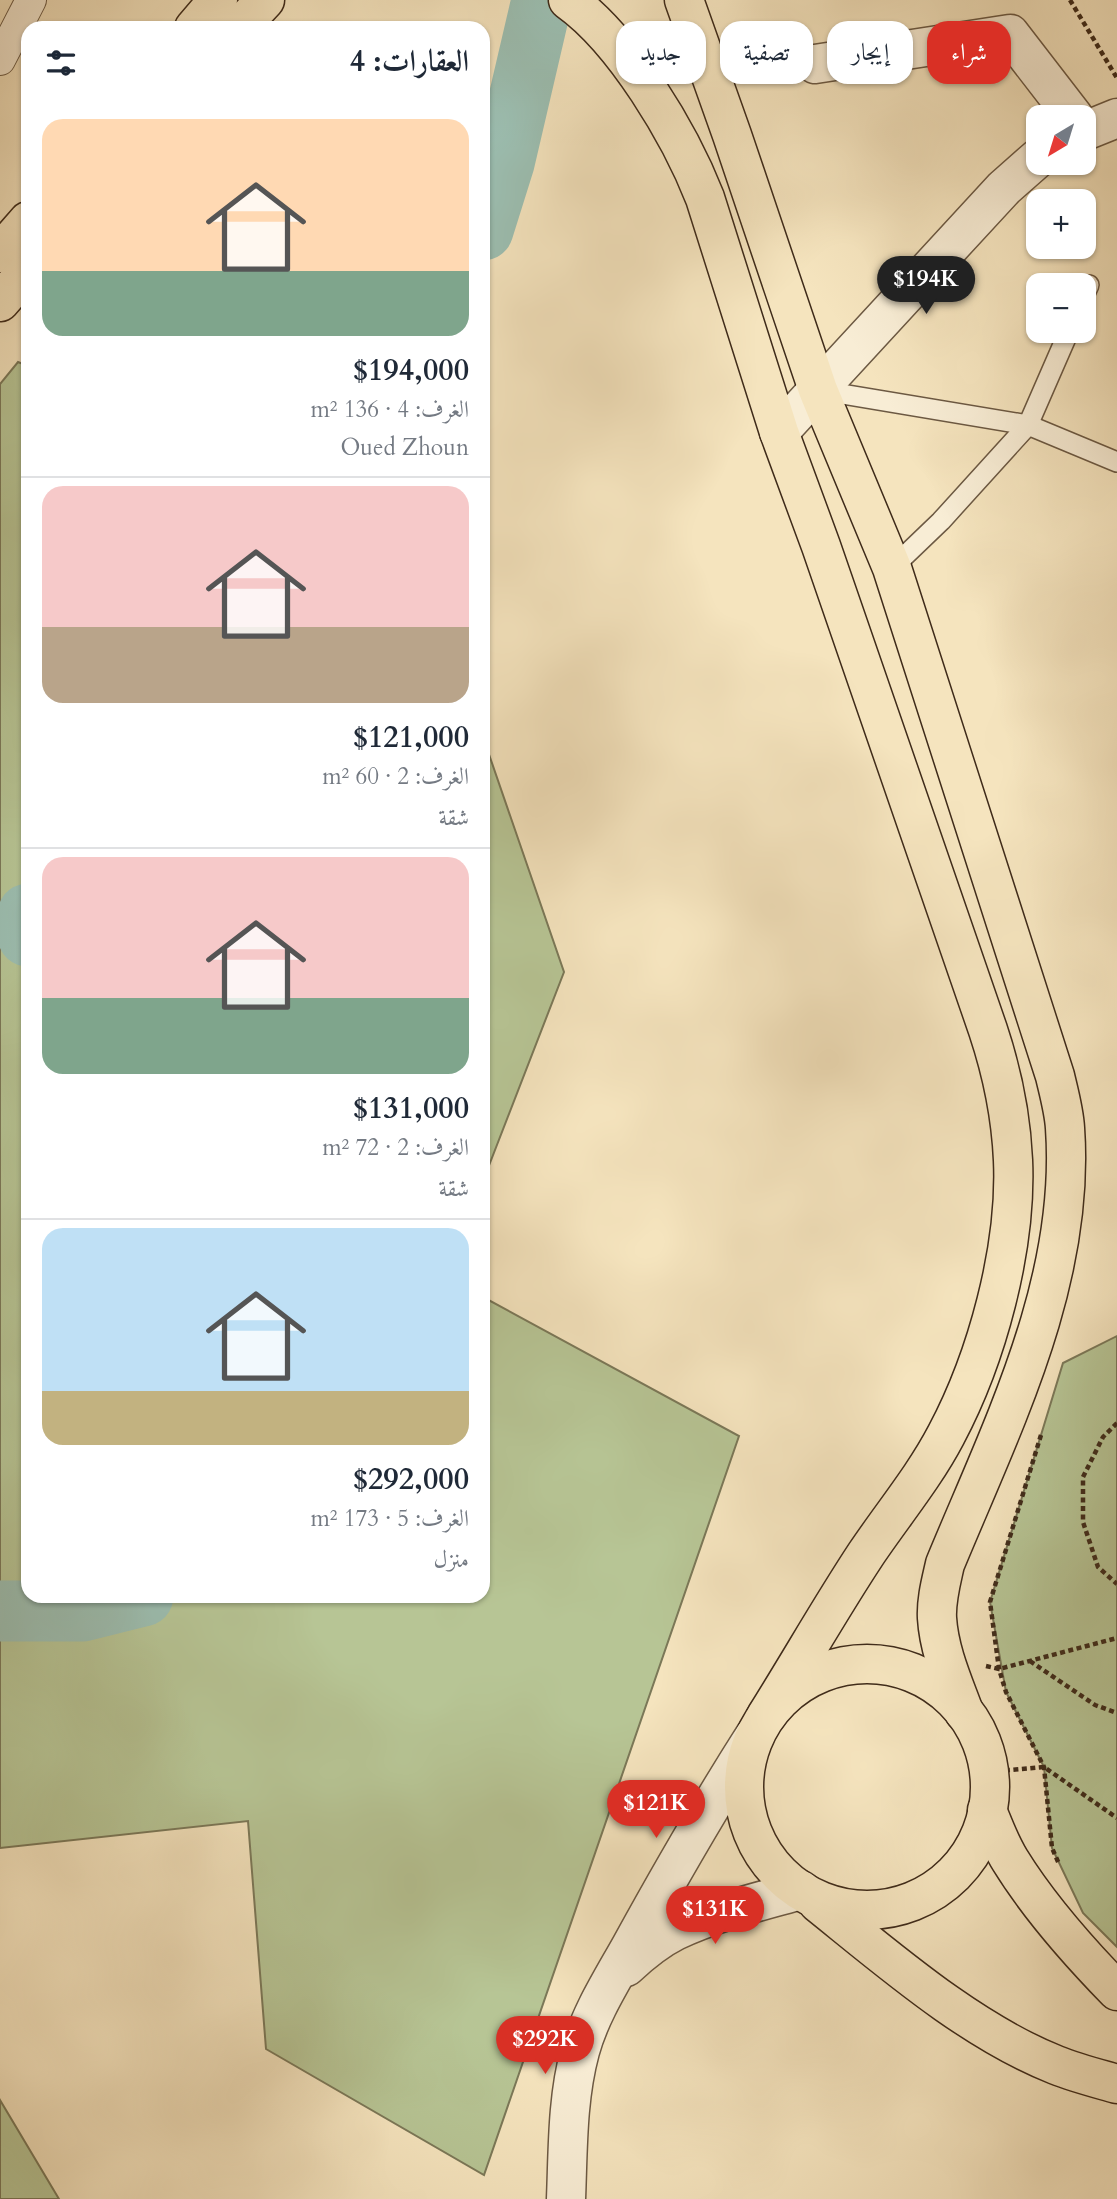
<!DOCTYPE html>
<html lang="ar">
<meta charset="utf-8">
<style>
:root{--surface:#fff;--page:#f2f2f3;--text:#1f2937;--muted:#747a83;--line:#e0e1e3;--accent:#d93025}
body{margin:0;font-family:Cardo,Amiri,serif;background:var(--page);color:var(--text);direction:rtl;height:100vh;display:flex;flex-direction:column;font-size:26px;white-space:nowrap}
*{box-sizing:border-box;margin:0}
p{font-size:23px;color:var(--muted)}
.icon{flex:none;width:38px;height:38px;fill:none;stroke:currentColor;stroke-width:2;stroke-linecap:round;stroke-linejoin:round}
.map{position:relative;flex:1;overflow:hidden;direction:ltr}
.side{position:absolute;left:21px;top:21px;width:469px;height:1582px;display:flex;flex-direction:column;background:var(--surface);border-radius:21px;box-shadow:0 2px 5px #0004;direction:rtl}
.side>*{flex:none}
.guide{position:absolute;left:511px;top:21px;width:500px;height:63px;direction:rtl;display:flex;gap:14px}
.needle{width:46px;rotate:218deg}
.tools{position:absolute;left:1026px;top:105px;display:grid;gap:14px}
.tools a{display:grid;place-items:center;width:70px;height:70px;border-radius:14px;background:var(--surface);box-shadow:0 2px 5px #0004;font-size:35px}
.price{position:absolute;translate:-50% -60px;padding:0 16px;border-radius:24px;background:var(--accent);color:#fff;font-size:23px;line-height:46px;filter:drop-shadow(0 2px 4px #0008)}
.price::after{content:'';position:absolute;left:50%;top:42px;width:21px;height:16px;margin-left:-10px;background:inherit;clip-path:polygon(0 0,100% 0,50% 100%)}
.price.current{background:#222;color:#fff}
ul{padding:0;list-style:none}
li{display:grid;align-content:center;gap:14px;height:371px;padding:0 21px}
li+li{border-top:2px solid var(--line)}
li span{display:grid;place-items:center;height:217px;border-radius:21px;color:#555}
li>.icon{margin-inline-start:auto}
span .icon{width:126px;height:126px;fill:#fffc;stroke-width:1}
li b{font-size:30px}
h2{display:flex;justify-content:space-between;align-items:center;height:84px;padding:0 21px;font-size:30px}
.chip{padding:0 24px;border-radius:21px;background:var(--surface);box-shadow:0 2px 5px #0004;font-size:24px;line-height:63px}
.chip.current{background:var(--accent);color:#fff}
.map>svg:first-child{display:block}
</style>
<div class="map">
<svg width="1117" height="2199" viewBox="0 0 1117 2199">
<rect width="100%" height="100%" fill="#f5e4be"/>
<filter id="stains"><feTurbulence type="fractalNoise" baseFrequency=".00286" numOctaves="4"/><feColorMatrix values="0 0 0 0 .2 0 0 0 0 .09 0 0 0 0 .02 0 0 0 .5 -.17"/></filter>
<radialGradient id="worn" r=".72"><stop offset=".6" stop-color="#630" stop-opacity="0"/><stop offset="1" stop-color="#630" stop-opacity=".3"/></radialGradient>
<g fill="#b7c595" stroke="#7b7858" stroke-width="2">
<polygon points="18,362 28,366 28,1596 483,1596 483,1297 739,1436 484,2175 266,2049 248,1821 0,1848 0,384"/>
<polygon points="483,737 564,972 483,1181"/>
<polygon points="1117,1336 1117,1947 1083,1913 1052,1848 1044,1767 1006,1692 990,1602 1063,1363"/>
<polygon points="0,2100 59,2199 0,2199"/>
</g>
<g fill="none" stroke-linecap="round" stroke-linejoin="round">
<g stroke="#9cbfb2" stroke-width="61">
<polyline points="483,230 504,163 542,0"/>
<polyline points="28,914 26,928 28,936"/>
<polyline points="0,1611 83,1611 143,1596"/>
</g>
<g stroke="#6c5943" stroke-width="22">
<g id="service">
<polyline points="1083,298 1089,285"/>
<polyline points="818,390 1028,425 1117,462"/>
<polyline points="892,568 941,521 1028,425 1069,331"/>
</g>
</g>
<g stroke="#6c5943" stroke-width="32">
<polyline id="pedestrian" points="0,60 31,0"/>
</g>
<g stroke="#6c5943" stroke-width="41">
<g id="minor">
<polyline points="815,64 1010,34 1074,117"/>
<polyline points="1083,129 1085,131 1117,118"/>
<polyline points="779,432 1004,188 1038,158"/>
</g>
</g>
<g stroke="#6c5943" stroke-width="41">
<g id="tertiary">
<path d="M626 1967C641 1953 657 1940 675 1931 715 1912 758 1902 801 1890"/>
<path d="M566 2199C568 2149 567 2099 580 2051 590 2014 612 1980 631 1946 670 1875 711 1804 755 1735"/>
</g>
</g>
<g stroke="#3f2b1a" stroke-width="41">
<g id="primary">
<path d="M568 0C624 40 680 134 705 198L779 432 821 546 988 1030C1002 1072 1011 1116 1013 1160 1017 1248 987 1358 946 1435 924 1477 893 1514 866 1554 831 1607 800 1662 766 1716"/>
<path d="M684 0 732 135 818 390 892 568 1055 1076C1059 1093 1064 1111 1065 1128 1076 1282 1002 1426 945 1564 941 1582 936 1600 937 1618 939 1651 953 1682 964 1712"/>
<polyline points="194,28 218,0"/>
<polyline points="239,28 265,0"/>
<polyline points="0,253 28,221"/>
<polyline points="0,302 28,270"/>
<circle cx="867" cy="1787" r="123"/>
<path d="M987 1810C994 1827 1000 1844 1010 1860 1039 1907 1078 1951 1117 1991"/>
<path d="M818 1903C889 1960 970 2031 1056 2065 1076 2073 1096 2078 1117 2084"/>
</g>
</g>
<g stroke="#3f2b1a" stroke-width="4.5" stroke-dasharray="5 3.5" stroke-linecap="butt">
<polyline points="1070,0 1117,78"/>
<polyline points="749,75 781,70"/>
<polyline points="1117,1423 1103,1437 1083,1477 1083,1522 1098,1567 1117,1584"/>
<polyline points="1041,1435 990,1602 999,1669 1006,1692 1044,1767 1052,1848 1059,1864"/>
<polyline points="1030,1661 1095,1705 1117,1713"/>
<polyline points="986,1666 999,1669 1117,1638"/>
<polyline points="988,1772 1044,1767 1117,1818"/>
</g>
<use href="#service" stroke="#f8edd5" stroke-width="19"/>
<use href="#pedestrian" stroke="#f8edd5" stroke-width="30"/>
<use href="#minor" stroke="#f8edd5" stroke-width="38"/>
<use href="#tertiary" stroke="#f8edd5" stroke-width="38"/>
<use href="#primary" stroke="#f5e4be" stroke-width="38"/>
</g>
<rect width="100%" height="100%" filter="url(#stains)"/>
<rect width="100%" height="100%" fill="url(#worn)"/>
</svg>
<div class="tools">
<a><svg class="needle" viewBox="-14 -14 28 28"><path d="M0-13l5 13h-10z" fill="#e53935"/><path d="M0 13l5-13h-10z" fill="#747a83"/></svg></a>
<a>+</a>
<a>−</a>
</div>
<b class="price current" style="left:926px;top:316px">$194K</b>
<b class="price" style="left:656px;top:1840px">$121K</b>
<b class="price" style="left:715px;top:1946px">$131K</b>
<b class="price" style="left:545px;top:2076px">$292K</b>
<div class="guide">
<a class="chip current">شراء</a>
<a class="chip">إيجار</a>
<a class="chip">تصفية</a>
<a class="chip">جديد</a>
</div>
<section class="side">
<h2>العقارات: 4<svg class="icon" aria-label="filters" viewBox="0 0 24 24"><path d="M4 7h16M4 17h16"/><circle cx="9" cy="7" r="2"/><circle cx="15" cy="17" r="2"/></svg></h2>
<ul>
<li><span style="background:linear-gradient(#ffd9b3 70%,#7fa58c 0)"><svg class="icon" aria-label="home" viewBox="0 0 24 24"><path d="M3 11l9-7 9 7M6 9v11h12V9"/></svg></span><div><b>$194,000</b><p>الغرف: 4 · 136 m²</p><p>Oued Zhoun</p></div></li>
<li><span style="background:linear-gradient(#f6c9c9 65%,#b9a48a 0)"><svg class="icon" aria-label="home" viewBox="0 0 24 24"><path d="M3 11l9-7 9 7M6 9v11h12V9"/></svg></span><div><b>$121,000</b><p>الغرف: 2 · 60 m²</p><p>شقة</p></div></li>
<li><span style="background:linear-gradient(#f6c9c9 65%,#7fa58c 0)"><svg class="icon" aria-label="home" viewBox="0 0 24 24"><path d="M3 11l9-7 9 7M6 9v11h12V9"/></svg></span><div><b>$131,000</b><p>الغرف: 2 · 72 m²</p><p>شقة</p></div></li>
<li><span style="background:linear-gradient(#bfe0f5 75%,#c2b280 0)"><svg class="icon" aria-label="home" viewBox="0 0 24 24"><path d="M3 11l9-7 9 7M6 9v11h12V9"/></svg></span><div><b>$292,000</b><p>الغرف: 5 · 173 m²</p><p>منزل</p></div></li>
</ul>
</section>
</div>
